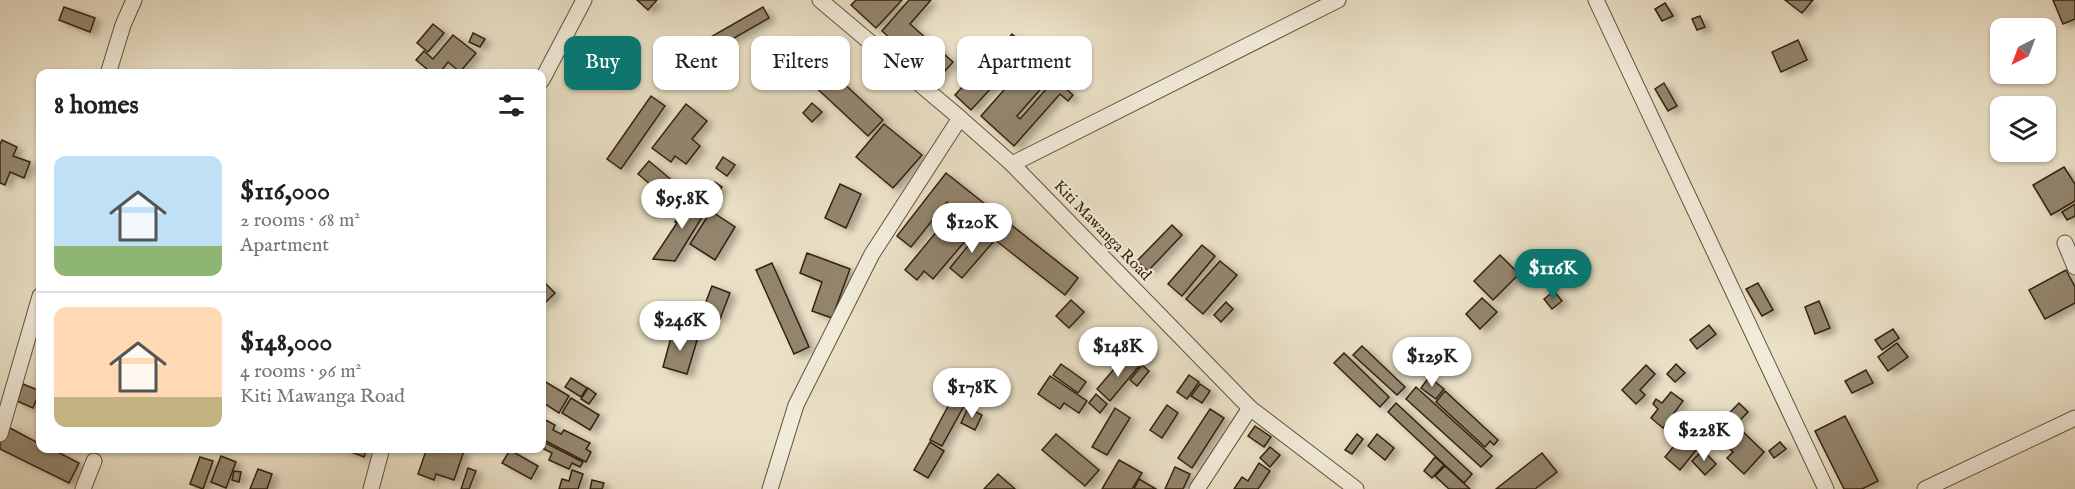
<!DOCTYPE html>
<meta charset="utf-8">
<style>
:root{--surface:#fff;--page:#f2f2f2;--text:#222;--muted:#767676;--line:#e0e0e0;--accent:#0f766e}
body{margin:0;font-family:"IM FELL English",serif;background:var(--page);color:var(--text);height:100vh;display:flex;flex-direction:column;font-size:22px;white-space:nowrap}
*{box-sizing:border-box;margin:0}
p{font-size:20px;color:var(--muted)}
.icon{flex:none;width:33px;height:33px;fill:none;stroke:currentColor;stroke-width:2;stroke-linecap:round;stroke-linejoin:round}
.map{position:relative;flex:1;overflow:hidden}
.drawer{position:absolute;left:36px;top:69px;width:510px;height:384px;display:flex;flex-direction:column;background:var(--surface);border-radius:12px;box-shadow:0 2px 4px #0004}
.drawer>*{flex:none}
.hud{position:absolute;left:564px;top:36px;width:570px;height:54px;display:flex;gap:12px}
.needle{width:39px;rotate:222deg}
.buttons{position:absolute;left:1990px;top:18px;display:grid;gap:12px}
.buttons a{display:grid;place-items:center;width:66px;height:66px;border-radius:12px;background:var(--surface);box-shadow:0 2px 4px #0004;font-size:30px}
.price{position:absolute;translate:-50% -51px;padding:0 14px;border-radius:21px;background:#fff;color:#222;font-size:20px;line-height:39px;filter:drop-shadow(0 2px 3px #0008)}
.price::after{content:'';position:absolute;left:50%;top:36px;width:18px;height:14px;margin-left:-9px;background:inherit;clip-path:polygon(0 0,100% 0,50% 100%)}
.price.selected{background:var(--accent);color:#fff}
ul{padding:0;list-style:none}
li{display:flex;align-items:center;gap:18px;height:150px;padding:0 18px}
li+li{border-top:2px solid var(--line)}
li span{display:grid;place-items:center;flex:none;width:168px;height:120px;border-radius:12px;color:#555}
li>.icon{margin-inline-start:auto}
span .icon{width:72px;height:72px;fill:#fffc;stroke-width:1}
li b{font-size:26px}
h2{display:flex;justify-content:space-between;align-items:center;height:72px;padding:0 18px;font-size:26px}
.tag{padding:0 21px;border-radius:12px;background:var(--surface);box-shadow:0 2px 4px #0004;font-size:21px;line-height:54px}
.tag.selected{background:var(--accent);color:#fff}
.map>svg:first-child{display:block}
</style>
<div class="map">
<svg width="2075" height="489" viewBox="0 0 2075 489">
<defs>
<filter id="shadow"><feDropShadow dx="6" dy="3.5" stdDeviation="3" flood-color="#0004"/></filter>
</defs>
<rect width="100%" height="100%" fill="#eae0c6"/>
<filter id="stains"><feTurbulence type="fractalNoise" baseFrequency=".00333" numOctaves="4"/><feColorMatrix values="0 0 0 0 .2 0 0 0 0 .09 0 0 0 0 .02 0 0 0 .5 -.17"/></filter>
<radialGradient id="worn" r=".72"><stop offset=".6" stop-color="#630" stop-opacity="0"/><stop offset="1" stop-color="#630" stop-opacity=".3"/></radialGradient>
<g fill="#93856d" stroke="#35220d" stroke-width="1.5" filter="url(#shadow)">
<polygon points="637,0 657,0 648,10"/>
<polygon points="856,0 902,0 876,28 851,5"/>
<polygon points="909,0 931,0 910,24 953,62 937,80 882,31"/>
<polygon points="1785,0 1813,0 1802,13"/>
<polygon points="2053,0 2075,0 2075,19 2063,24"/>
<polygon points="1665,3 1673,16 1662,21 1655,9"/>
<polygon points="64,7 95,18 90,32 59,20"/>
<polygon points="763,7 769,18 708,53 702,42"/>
<polygon points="1700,16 1705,27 1697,30 1692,19"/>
<polygon points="433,24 444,33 428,52 417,43"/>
<polygon points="473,33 485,39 480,47 469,42"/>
<polygon points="1012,34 1055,69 1046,79 1004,44"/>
<polygon points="453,35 476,53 460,72 448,62 439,74 433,74 416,60 424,51 433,59"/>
<polygon points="795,38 883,120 868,136 780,54"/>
<polygon points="1798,40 1807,60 1781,72 1772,52"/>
<polygon points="1002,44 1018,59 971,110 955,95"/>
<polygon points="1026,65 1046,83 1017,116 1020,119 1055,79 1073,95 1068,101 1060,94 1014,146 981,116"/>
<polygon points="1664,83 1677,106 1668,111 1655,89"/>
<polygon points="651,96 665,106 621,169 607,159"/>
<polygon points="812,103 822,112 812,122 803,113"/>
<polygon points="686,104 707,121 692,139 700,146 686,164 675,156 671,162 652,148"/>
<polygon points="884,124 922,155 893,188 856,157"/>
<polygon points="2,140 17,147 13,156 30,162 24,178 10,172 5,185 0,183 0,144"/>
<polygon points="723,157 735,165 727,176 716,168"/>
<polygon points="649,161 675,183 664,196 638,174"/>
<polygon points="2064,167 2075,184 2075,201 2051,215 2033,185"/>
<polygon points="946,173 1078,278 1065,295 947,202 911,247 897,236"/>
<polygon points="715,182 722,187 710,205 703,200"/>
<polygon points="840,184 861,194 846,228 825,218"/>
<polygon points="691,195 709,206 675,261 653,259 677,223 675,222"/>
<polygon points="2075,204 2075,216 2067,220 2062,212"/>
<polygon points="955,209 977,227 933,279 924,271 917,280 905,270"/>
<polygon points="711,211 735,227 715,260 690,244"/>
<polygon points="1172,225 1182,235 1148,271 1137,261"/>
<polygon points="981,230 994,241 962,278 950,268"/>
<polygon points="1202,245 1215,256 1182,296 1168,284"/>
<polygon points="807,253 850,269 832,318 812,311 822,282 800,273"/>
<polygon points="1500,255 1519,274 1493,300 1474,281"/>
<polygon points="1220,261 1237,275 1203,314 1186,299"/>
<polygon points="772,263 809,347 794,354 756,270"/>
<polygon points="2066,270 2075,287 2075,303 2045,319 2029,290"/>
<polygon points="1758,283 1773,310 1762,316 1746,289"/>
<polygon points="546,284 555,293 542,306 542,289"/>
<polygon points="712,286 730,293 720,319 702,312"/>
<polygon points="1554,291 1562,301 1552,309 1544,299"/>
<polygon points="1482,298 1497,312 1480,329 1466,314"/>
<polygon points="1071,300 1084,312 1069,328 1056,316"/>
<polygon points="1819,301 1830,328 1815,334 1805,307"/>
<polygon points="1226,302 1233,309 1221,322 1214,315"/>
<polygon points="1709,325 1716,334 1697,349 1690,340"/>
<polygon points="1893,329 1899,338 1882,350 1875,340"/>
<polygon points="673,330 698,337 687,374 663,367"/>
<polygon points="1141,340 1153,350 1143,362 1131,352"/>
<polygon points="1897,343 1908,357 1888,371 1878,357"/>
<polygon points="1362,346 1405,387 1397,395 1353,355"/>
<polygon points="1344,353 1389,397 1380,407 1334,363"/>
<polygon points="1126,355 1139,366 1110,401 1097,389"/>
<polygon points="1061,364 1086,382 1078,393 1053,375"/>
<polygon points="1676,364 1685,373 1675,382 1667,374"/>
<polygon points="1142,365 1149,371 1137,386 1130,380"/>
<polygon points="1646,365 1655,374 1640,390 1645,395 1636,404 1622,390"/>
<polygon points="1866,370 1873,383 1852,393 1845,381"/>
<polygon points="1189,375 1199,382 1187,399 1177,392"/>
<polygon points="1050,376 1087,401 1079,413 1064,403 1060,409 1038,394"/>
<polygon points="1429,377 1444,389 1436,399 1421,388"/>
<polygon points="571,378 587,388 581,397 565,387"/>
<polygon points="544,381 569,396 559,413 542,402 542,386"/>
<polygon points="23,384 40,391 33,408 17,401"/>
<polygon points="1200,384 1210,391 1202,403 1191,396"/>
<polygon points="1416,387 1492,456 1481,467 1406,399"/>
<polygon points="588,388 596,394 589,404 581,399"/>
<polygon points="1445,391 1498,440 1494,445 1490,441 1485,447 1436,402"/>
<polygon points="1671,392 1683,401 1663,428 1651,418 1658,409 1653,404 1656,399 1662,403"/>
<polygon points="1096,394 1107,404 1100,413 1089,403"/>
<polygon points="953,397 965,404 942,446 930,440"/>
<polygon points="571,398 599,415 590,430 562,413"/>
<polygon points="1396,403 1472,474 1464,483 1388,412"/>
<polygon points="1739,403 1748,412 1721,440 1712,431"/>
<polygon points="1167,405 1178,413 1162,438 1150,430"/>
<polygon points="968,408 982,415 975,430 961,423"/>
<polygon points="1115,408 1130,418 1107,455 1092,447"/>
<polygon points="1210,409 1224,418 1192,468 1178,458"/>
<polygon points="1845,416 1878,481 1862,489 1844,489 1815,431"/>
<polygon points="542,418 555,425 553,430 561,434 564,430 590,443 586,449 591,452 586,462 542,439"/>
<polygon points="1255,426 1271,437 1264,447 1248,436"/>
<polygon points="1737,426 1764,452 1744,474 1727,458 1733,452 1722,441"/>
<polygon points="8,427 40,444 40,448 50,448 79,463 69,483 0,449 0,442"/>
<polygon points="1056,434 1099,470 1085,486 1042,450"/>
<polygon points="1357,434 1363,439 1352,454 1345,450"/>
<polygon points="1377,434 1394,448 1385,460 1368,446"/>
<polygon points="1682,436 1697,449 1680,470 1665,457"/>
<polygon points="542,441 583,462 580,467 572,463 569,469 549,460 552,453 542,448"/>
<polygon points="930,442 944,451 928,478 914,470"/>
<polygon points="1780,442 1786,449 1774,458 1769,451"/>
<polygon points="1270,447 1280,455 1270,467 1260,458"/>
<polygon points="341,448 367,448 364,457"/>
<polygon points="427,448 456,448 464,451 454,480 436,474 434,480 418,474"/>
<polygon points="510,450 538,466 531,479 502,463"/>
<polygon points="1703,450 1716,464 1705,475 1692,461"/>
<polygon points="1542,453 1557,472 1535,489 1496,489"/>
<polygon points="221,456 236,462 226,488 211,482"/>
<polygon points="200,457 213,461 203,489 190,484"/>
<polygon points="1435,457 1444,465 1432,478 1424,471"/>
<polygon points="1119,460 1142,473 1132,489 1102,489"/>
<polygon points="1259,463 1270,471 1258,489 1234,489 1242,477 1248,481"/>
<polygon points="1445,466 1470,489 1449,489 1435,476"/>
<polygon points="1175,467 1190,474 1183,489 1165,489"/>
<polygon points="468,468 476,471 469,489 461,489"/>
<polygon points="258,469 272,474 267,489 250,489"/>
<polygon points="572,470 583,474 578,489 559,489 562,479 569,481"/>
<polygon points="234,471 241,472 239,482 232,480"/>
<polygon points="998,474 1015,489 984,489"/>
<polygon points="1139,479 1156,489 1134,489"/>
<polygon points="592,480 604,483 602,489 590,489"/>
</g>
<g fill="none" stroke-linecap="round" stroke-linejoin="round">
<g stroke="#62523b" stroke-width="17">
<g id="minor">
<polyline points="820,0 960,118 1012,164 1250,408 1356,489"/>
<polyline points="1596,0 1826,489"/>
<polyline points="108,74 123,25 134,0"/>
<polyline points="542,80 584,0"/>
<polyline points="1012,164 1338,0"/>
<polyline points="2065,243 2075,267"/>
<polyline points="0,434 40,296"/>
<polyline points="83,489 94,461"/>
<polyline points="371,489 382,448"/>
<polyline points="770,489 796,405 872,254 960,118"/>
<polyline points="1197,489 1250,408"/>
<polyline points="1925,489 2075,418"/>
</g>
</g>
<use href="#minor" stroke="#f1ebda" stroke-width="15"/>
</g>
<g text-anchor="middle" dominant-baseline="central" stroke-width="4.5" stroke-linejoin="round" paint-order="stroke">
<g font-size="16" fill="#35220d" stroke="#f1ebda">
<text transform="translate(1102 231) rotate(46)">Kiti Mawanga Road</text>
</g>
</g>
<rect width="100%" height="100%" filter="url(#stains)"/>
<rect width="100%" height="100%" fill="url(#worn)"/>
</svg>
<div class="buttons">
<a><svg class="needle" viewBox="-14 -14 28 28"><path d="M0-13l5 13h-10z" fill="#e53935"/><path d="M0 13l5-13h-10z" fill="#767676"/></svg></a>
<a><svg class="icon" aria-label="layers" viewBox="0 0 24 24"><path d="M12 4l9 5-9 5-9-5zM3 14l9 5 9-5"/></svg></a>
</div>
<b class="price" style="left:682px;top:230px">$95.8K</b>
<b class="price" style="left:972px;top:254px">$120K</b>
<b class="price selected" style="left:1553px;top:300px">$116K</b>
<b class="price" style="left:680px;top:352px">$246K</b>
<b class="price" style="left:1118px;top:378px">$148K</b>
<b class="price" style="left:1432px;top:388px">$129K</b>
<b class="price" style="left:972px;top:419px">$178K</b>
<b class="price" style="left:1704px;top:462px">$228K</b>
<div class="hud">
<a class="tag selected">Buy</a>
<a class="tag">Rent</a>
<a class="tag">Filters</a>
<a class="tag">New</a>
<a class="tag">Apartment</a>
</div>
<section class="drawer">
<h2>8 homes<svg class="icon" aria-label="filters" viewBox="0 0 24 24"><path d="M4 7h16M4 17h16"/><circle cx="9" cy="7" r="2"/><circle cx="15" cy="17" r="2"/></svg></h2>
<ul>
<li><span style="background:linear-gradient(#bfe0f5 75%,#8fb573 0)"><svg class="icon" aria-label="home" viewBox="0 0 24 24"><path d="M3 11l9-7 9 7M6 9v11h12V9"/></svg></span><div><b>$116,000</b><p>2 rooms · 68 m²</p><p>Apartment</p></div></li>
<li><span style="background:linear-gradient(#ffd9b3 75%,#c2b280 0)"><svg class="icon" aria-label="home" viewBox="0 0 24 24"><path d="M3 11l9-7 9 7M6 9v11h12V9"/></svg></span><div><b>$148,000</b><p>4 rooms · 96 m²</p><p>Kiti Mawanga Road</p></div></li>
</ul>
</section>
</div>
